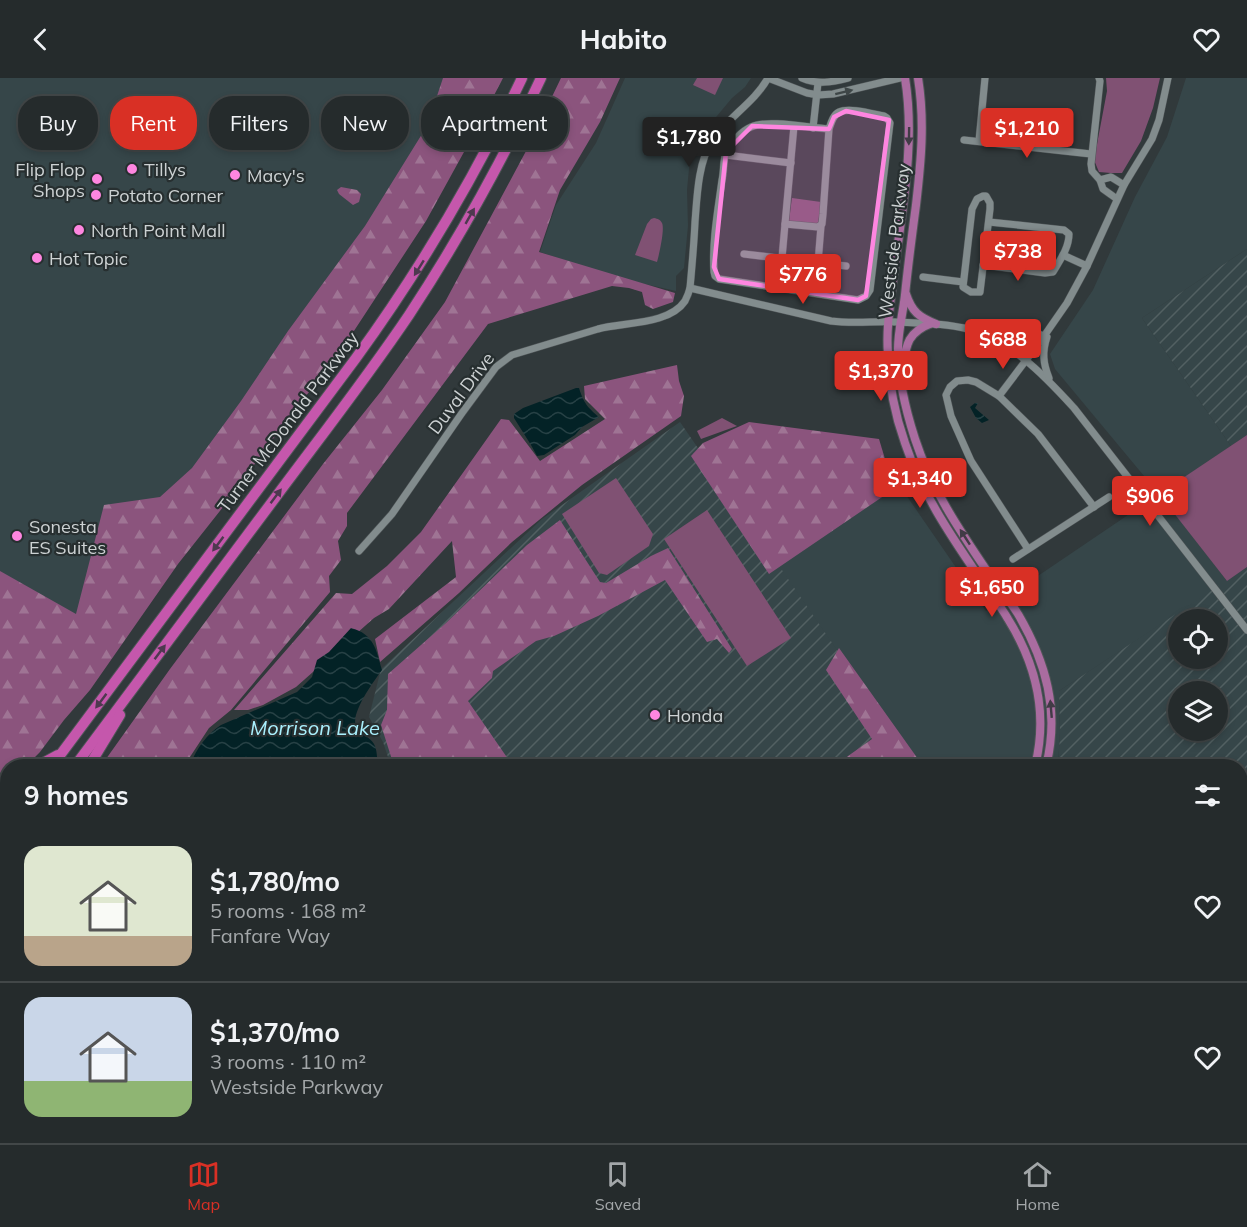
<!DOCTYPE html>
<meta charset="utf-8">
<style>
:root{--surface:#252b2c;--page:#2d3334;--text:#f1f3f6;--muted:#a3a7a9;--line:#424748;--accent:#d93025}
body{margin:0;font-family:Mulish,sans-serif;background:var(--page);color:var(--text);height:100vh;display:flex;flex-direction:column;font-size:22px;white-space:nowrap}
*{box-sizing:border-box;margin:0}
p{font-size:20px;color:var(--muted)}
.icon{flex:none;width:33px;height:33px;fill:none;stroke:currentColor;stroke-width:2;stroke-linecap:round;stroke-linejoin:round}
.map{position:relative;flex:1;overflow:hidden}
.drawer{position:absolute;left:0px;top:681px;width:1248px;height:384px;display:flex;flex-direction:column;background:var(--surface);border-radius:24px 24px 0 0;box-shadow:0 3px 9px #0003,0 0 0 2px var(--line)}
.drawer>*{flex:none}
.top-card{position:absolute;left:18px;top:18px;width:600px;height:54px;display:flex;gap:12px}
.fabs{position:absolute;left:1168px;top:531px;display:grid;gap:12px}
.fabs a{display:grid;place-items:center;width:60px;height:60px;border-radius:50%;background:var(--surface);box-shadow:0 3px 9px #0003,0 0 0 2px var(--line);font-size:30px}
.price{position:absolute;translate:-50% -51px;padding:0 14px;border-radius:6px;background:var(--accent);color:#fff;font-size:20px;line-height:39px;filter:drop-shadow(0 2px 3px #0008)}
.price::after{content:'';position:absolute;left:50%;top:36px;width:18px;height:14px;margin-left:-9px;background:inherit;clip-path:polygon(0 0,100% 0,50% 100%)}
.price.selected{background:#222;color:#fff}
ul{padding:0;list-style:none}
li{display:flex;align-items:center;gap:18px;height:150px;padding:0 24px}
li+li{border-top:2px solid var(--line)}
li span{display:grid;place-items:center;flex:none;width:168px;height:120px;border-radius:18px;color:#555}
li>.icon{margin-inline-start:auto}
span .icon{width:72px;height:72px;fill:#fffc;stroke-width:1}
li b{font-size:26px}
h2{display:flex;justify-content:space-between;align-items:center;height:72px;padding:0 24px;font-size:26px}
.pill{padding:0 21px;border-radius:24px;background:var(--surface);box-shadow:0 3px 9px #0003,0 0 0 2px var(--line);font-size:21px;line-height:54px}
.pill.selected{background:var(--accent);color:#fff}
header{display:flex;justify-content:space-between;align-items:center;height:78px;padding:0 24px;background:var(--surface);font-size:27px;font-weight:700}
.tabs{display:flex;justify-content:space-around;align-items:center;height:84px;border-top:2px solid var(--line);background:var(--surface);font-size:16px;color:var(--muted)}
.tabs a{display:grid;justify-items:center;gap:3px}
.tabs .selected{color:var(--accent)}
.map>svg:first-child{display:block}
</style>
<header><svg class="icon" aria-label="back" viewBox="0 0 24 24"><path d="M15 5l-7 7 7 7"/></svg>Habito<svg class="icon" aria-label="heart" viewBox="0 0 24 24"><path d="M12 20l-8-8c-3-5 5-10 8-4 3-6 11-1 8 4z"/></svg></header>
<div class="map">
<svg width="1247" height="1065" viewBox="0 0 1247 1065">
<defs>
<pattern id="industrial-furrows" width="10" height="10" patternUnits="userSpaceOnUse" patternTransform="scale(1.5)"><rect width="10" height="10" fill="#364649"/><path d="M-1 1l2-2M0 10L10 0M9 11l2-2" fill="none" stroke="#526062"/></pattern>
<pattern id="grass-dots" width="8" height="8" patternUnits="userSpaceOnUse" patternTransform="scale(1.5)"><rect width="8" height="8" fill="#805173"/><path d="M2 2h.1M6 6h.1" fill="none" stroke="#916986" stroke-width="1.8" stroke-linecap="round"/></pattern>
<pattern id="forest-firs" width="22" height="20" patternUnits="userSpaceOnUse" patternTransform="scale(1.5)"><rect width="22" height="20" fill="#8b547d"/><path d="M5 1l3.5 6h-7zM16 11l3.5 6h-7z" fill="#9f7494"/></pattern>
<pattern id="water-waves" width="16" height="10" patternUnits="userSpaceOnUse" patternTransform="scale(1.5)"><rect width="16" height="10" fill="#032226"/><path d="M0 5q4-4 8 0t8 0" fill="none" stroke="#274145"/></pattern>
</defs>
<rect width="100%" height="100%" fill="#31393b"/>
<g fill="#364649">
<polygon points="0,0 484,0 80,546 0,499"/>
<polygon points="625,0 751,0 745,9 732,20 701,57 690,80 687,112 688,148 684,190 676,198 676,213 622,201 540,174 556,127 596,65"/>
<polygon points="1186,0 1247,0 1247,171 1142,240 1231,368 1160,416 1227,503 1059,613 1060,655 1058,688 917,688 773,480 893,398 986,533 1159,416 1055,291 1050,276 1093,212 1135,119 1167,59"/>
<polygon points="257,1058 590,1058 581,1065 254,1065"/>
</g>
<g fill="url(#industrial-furrows)" fill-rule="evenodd">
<polygon points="1247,171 1247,357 1231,368 1142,240"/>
<polygon points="680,344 917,688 391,688 383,664 369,639 381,591 542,441"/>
<path d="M1247 489V744L1241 743 1240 688H1058L1060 655 1059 613ZM1179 542H1218V580H1179ZM1179 614H1218V652H1179Z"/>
<polygon points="713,1058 889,1058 878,1065 718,1065"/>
</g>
<g fill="url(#grass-dots)">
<polygon points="7,797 7,879 0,877 0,807"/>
<polygon points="0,951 2,965 8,973 7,1022 0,1033"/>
</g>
<g fill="url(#forest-firs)">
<polygon points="443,0 503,0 475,54 426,143 348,262 323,298 297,328 227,424 178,486 90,612 64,642 40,674 26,688 8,688 7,708 0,716 0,493 76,536 104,427 160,419 192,390 241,323 288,253 365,148 427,48"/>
<polygon points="561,0 620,0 600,44 560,112 539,174 675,215 673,224 653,231 645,227 642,214 629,210 612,208 488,246 347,435 347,448 338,463 341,482 329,498 330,514 231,632 209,650 184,688 101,688 170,591 323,386 382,312 445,224 525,75"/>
<polygon points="341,109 357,112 361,116 359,124 353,127 339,116 337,112"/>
<polygon points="677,287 679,303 684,318 681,338 582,407 512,464 459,515 380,584 375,561 456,499 452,463 389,531 374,540 296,609 263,627 248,632 234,632 336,515 352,516 387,488 421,454 501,341 509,342 540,383 605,341 585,321 584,308"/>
<polygon points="749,344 879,361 894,411 769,496 691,378 703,365"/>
<polygon points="560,442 600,504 606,505 651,478 668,470 732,571 729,575 717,561 707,564 665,502 598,538 554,558 536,563 493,593 492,600 468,623 513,688 394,688 381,647 387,632 388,596 446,545 527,467"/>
<polygon points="839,570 923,688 834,688 872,661 826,592"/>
<polygon points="7,821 7,863 0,862 0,831"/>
<polygon points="0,902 7,904 7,973 2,965 0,951"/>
<polygon points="21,1058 72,1058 66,1065 15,1065"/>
</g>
<g fill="#805173">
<polygon points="697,0 723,0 715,17 693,7"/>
<polygon points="1106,0 1160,0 1153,30 1141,63 1122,95 1111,95 1099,94 1094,82 1107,13"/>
<polygon points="792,120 821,124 818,146 789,143"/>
<path d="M654 140C658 141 660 141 662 145 665 151 659 177 657 184L635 177 647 146 651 141Z"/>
<polygon points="722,340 737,348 701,361 697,353"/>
<polygon points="1247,357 1247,489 1227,503 1159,416"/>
<polygon points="616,400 653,456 649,468 607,497 599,495 562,436"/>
<polygon points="707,432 791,560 747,588 664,461"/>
</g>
<g fill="url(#water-waves)">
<path d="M576 310H579C584 325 587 329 599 339L582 349 575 357 544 377 537 378 531 367 514 340V336L523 330Z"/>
<polygon points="975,325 978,325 975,330 989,342 982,345 976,340 970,329"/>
<path d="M351 550C374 556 376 571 382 592 374 603 348 638 357 650 361 656 370 659 374 666 378 673 376 681 379 688H190C195 672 207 656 221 647L297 614 312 599 317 582 329 574Z"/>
<polygon points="1247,835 1247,864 1241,868 1241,840"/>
<polygon points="659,1058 702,1058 692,1065 664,1065"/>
</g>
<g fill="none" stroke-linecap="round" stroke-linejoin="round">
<g stroke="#4f5557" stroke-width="8">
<g id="minor">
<polyline points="768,0 807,15 818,17 833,16 900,0"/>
<path d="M802 0C818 7 832 4 848 0"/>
<polyline points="1099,0 1100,3 1091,86 1092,93 1100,102"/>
<path d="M794 48 785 146 818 149 822 146 823 136 829 51C831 45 833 37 839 34 849 29 873 36 884 38L887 40 890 45 870 212 866 218 858 222 719 201 715 198 714 194C712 163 718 132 722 102 724 94 723 82 726 74 729 66 743 52 751 49 766 41 811 50 829 51"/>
<polyline points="813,50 818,5"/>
<polyline points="964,62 1091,76"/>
<polyline points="979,63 985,0"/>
<polyline points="726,77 791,85"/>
<polygon points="983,118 986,118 990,125 990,131 980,214 971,214 963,209 972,131 977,121"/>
<polyline points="1117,121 1103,111 1100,102 1111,99 1124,107"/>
<polyline points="744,176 846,188"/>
<polyline points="1063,177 1087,188"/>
<polyline points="782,180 785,146"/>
<polyline points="818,185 821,148"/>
<path d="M983 187 1045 195 1053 194C1060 182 1069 170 1069 156L1064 152 989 144"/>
<polyline points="923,199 963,204"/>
<path d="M690 210 831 243C853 246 874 243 896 244 919 245 942 245 964 250 1011 262 1043 296 1074 330L1247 552"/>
<path d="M1047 259C1042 274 1043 285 1049 300"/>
<path d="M1004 267C1018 267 1031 267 1041 257"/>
<polyline points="999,318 1042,261 1067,225 1087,188 1124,107 1152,61 1159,42 1168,0"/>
<polyline points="1028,471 971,383 951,338 946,317 950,309 957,303 968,302 976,304 999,318 1038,356 1094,429"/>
<path d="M359 473 392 436 462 335 496 289 512 277 598 251C624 244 669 247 685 223 687 219 689 214 690 210 692 188 694 166 695 144 697 119 698 84 712 63 728 39 754 25 768 0"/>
<polyline points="1013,481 1109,419"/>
<polyline points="1240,751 1247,751"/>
<polyline points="1077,1058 1082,1065"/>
<polyline points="266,1065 270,1058"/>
<polyline points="280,1065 284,1058"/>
<polyline points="1011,1065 1022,1058"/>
</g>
</g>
<g stroke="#4f5557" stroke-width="10">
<g id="major">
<path d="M905 0C916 67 901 136 893 203 890 227 886 252 888 276 889 306 895 337 905 365 921 413 949 455 977 496 987 511 999 525 1008 541 1036 586 1048 636 1035 688"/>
<path d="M918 0C925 43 921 84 916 127 912 157 908 187 905 217 903 235 898 253 898 271 898 301 906 333 915 361 931 411 962 456 991 499 1000 512 1010 523 1018 536 1046 584 1060 633 1046 688"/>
<path d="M906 216C912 234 919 239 936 246"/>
<path d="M903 288C906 266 908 254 932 245"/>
<polyline points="542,1065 543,1058"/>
<polyline points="561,1065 570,1058"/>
</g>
</g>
<g stroke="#4f5557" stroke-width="12">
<g id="highway">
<polyline points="41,688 45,684 58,677"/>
<path d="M52 688 356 280C420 192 475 99 522 0"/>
<path d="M75 688C143 598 210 507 278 416 322 357 368 298 409 237 459 161 503 82 541 0"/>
<polyline points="89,688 120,637"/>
<polyline points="0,734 8,726"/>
<polyline points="0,759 8,749"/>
<polyline points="0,789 8,779"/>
<polyline points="0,883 8,884"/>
<polyline points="0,1053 8,1042"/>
<polyline points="2,1065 8,1058"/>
</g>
</g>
<use href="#minor" stroke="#828c8d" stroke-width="7"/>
<use href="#major" stroke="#aa6ca0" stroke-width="8"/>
<use href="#highway" stroke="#c557ac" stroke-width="10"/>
</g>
<defs><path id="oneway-solid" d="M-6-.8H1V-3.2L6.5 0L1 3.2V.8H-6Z" transform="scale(1.5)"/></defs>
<use fill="#3e4647" href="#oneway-solid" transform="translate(844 14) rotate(-14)"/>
<g fill="#413b46">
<use href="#oneway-solid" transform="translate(909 58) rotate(91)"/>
<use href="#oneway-solid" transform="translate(965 459) rotate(-123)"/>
<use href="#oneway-solid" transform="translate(1051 631) rotate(-95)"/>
</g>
<g fill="#4e394f">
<use href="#oneway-solid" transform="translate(470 138) rotate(-60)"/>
<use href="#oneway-solid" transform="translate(419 190) rotate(122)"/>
<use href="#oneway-solid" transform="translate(276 418) rotate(-53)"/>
<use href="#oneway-solid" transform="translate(218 466) rotate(127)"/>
<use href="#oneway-solid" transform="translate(160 574) rotate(-53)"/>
<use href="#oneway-solid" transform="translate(101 623) rotate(127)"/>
</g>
<path fill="#fe86e0" fill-opacity="0.2" stroke="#fe86e0" stroke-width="4.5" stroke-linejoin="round" d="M846 33 889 42 866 218 858 222 719 201 714 189 726 74 752 48 829 51 834 39Z"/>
<g fill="#fe86e0" stroke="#272f30" stroke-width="2">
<circle cx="132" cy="91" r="6"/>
<circle cx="235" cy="97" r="6"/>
<circle cx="97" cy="101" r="6"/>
<circle cx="96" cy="117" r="6"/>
<circle cx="79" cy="152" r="6"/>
<circle cx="37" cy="180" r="6"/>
<circle cx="17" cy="458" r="6"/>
<circle cx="655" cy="637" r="6"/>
</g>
<g text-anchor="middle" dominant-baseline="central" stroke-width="4.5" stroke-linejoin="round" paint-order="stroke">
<g font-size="18" fill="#cdd2d3" stroke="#272f30" text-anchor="start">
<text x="85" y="91" text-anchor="end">Flip Flop<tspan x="85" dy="21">Shops</tspan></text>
<text x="144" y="91">Tillys</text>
<text x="247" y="97">Macy's</text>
<text x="108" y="117">Potato Corner</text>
<text x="91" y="152">North Point Mall</text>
<text x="49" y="180">Hot Topic</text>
<text x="29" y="448">Sonesta<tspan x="29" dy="21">ES Suites</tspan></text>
<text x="667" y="637">Honda</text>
</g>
<g font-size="18" fill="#cdd2d3" stroke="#272f30">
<text transform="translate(894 163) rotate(-83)">Westside Parkway</text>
<text transform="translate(461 315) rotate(-53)">Duval Drive</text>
<text transform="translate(288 344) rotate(-53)">Turner McDonald Parkway</text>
</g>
<g font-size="20" font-style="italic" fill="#a9f0fd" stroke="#272f30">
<text x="315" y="649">Morrison Lake</text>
</g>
</g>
</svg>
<div class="fabs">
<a><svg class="icon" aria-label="locate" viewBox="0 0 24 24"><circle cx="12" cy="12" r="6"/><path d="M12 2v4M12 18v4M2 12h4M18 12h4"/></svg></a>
<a><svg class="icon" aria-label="layers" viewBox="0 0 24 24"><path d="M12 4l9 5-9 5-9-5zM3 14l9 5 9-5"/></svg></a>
</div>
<b class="price" style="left:1027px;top:81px">$1,210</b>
<b class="price selected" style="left:689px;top:90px">$1,780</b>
<b class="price" style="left:1018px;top:204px">$738</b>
<b class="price" style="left:803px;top:227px">$776</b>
<b class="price" style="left:1003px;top:292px">$688</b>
<b class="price" style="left:881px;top:324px">$1,370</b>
<b class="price" style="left:920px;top:431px">$1,340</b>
<b class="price" style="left:1150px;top:449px">$906</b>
<b class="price" style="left:992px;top:540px">$1,650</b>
<div class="top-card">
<a class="pill">Buy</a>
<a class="pill selected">Rent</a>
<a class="pill">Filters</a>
<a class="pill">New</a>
<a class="pill">Apartment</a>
</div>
<section class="drawer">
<h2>9 homes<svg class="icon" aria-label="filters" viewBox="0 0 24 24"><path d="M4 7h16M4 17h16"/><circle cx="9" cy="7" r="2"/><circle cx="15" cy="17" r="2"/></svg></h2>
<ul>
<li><span style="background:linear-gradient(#dfe7d0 75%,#b9a48a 0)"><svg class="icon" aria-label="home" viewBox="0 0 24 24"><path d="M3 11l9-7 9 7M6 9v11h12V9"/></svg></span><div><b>$1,780/mo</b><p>5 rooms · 168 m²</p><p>Fanfare Way</p></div><svg class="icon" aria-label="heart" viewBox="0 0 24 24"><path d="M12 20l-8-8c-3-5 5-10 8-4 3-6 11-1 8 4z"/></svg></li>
<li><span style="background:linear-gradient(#c9d6e8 70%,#8fb573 0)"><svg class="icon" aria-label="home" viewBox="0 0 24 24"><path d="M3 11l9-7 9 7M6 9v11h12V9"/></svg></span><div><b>$1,370/mo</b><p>3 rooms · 110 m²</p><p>Westside Parkway</p></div><svg class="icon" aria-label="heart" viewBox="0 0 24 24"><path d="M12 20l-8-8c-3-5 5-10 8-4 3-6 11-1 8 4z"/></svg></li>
</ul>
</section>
</div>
<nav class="tabs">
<a class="selected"><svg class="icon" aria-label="map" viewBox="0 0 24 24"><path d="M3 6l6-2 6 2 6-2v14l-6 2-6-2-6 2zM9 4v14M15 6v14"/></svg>Map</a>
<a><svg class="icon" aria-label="saved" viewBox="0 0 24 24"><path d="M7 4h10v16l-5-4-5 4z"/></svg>Saved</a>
<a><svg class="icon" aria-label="home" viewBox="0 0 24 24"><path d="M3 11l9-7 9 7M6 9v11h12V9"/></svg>Home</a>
</nav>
